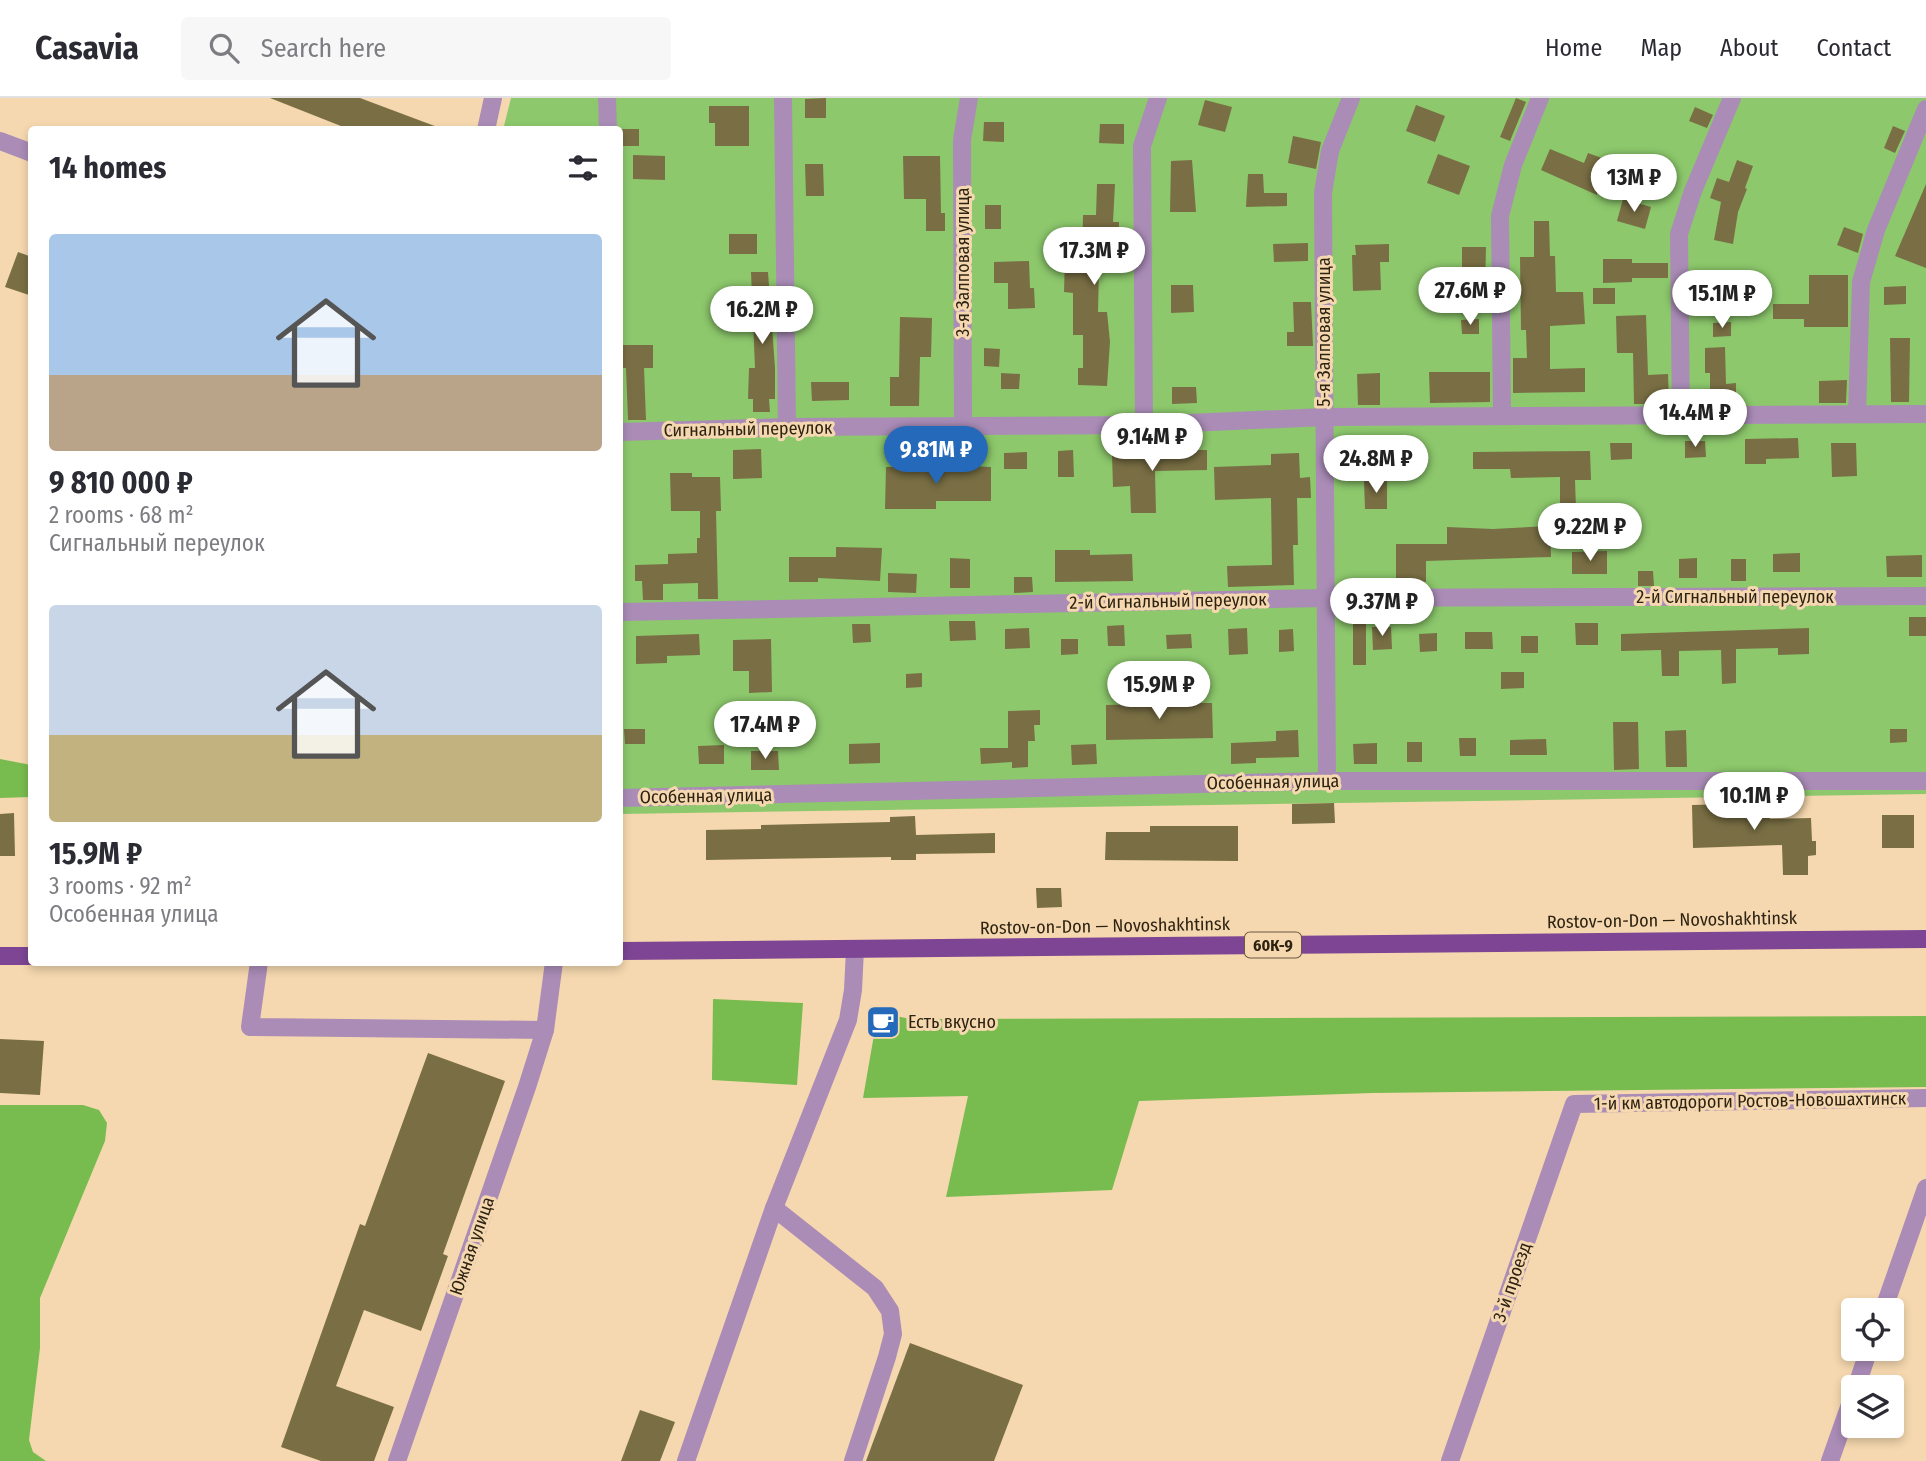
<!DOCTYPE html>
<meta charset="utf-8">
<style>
:root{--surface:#fff;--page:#f7f7f7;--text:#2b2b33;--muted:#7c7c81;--line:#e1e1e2;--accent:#2569ba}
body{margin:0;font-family:"Fira Sans Condensed",sans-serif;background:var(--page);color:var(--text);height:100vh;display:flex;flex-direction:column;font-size:26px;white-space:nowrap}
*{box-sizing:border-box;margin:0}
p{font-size:23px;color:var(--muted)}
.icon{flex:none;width:38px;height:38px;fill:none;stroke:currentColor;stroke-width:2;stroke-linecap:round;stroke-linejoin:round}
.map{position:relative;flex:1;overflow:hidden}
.side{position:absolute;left:28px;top:28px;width:595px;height:840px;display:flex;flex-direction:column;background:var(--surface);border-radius:7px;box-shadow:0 4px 10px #0003}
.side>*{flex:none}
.tools{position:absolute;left:1841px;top:1200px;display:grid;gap:14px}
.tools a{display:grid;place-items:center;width:63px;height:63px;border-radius:7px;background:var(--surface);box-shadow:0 4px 10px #0003;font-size:35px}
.price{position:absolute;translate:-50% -60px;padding:0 16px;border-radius:24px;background:#fff;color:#222;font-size:23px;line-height:46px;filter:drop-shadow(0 2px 4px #0008)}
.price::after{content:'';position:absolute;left:50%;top:42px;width:21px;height:16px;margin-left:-10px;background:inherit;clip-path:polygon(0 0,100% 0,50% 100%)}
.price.selected{background:var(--accent);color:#fff}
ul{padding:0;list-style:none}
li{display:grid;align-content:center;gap:14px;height:371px;padding:0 21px}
li span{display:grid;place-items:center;height:217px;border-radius:7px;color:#555}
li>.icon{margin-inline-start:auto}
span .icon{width:126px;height:126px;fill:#fffc;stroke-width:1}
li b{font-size:30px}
h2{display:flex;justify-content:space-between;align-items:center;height:84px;padding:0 21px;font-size:30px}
header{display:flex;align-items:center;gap:42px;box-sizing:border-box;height:98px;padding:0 35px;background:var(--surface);border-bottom:2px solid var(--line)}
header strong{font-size:33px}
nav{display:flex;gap:38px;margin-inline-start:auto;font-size:24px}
.search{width:490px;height:63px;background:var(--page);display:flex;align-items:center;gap:18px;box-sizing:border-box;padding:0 24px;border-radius:7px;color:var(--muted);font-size:26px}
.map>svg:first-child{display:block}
</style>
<header>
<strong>Casavia</strong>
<div class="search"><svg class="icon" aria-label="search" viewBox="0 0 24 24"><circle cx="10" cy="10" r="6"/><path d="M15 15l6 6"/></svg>Search here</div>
<nav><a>Home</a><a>Map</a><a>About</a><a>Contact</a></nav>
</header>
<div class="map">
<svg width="1926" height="1363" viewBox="0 0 1926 1363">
<rect width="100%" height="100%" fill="#f5d8af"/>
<polygon fill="#8dc86c" points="511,0 1926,0 1926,696 620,716 620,32 503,32"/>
<g fill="#78bc4f">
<polygon points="0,661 31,667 31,699 0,700"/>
<polygon points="713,901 803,905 797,987 712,982"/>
<polygon points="878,914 910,921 1926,918 1926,989 1372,995 1139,1003 1112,1092 946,1099 968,998 863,1000"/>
<polygon points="0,1007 83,1007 99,1012 107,1025 105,1043 40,1200 40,1250 29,1342 33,1354 46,1363 0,1363"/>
</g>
<g fill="#7a6f44">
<polygon points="270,0 360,0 440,30 351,32"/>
<polygon points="826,0 826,20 805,20 805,1"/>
<polygon points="1516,0 1526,4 1510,43 1500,39"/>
<polygon points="1205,2 1232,9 1225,34 1198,27"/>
<polygon points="1416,7 1445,18 1435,44 1406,33"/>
<polygon points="709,8 749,8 749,48 715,48 715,25 709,25"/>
<polygon points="1695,9 1713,17 1707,30 1689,23"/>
<polygon points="984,24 1004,24 1004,44 983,43"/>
<polygon points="1100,26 1124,26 1124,46 1099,45"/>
<polygon points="1893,28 1905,33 1895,55 1884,50"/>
<rect x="620" y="31" width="19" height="17"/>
<polygon points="1293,38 1321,44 1316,71 1288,65"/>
<polygon points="1550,51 1584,65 1588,55 1610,63 1597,97 1541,72"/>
<polygon points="1438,56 1470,68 1459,97 1427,85"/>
<polygon points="633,57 665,58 665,82 633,81"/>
<polygon points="903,58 940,58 941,115 945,115 945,133 926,133 926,101 904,101"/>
<polygon points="1192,62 1196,114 1170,114 1171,63"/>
<polygon points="1737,62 1753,68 1745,90 1747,91 1738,114 1733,146 1714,142 1721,104 1710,100 1717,80 1729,84"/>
<polygon points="805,66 823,66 824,98 806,98"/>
<polygon points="1248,76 1263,76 1264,95 1287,95 1287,108 1246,109"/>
<polygon points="1097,86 1115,86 1113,124 1119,124 1118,171 1099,170 1098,214 1107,214 1110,244 1107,288 1078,287 1078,270 1083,270 1083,237 1073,237 1073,195 1064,194 1065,160 1082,161 1083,117 1096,117"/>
<polygon points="1926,86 1926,170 1895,158"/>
<polygon points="1623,101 1651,109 1645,131 1617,123"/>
<rect x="985" y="107" width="16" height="24"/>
<polygon points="1534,123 1549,123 1550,158 1555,158 1556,194 1583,194 1585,226 1550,228 1550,271 1585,270 1585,294 1513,295 1513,260 1527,260 1526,232 1521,232 1520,159 1534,159"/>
<polygon points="1844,129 1863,136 1858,155 1837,147"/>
<rect x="729" y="136" width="28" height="20"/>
<polygon points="1308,145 1308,163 1274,164 1273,146"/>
<polygon points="1389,146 1389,164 1380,164 1381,192 1353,193 1352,157 1356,157 1355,147"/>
<polygon points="1462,149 1486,149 1485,191 1462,191"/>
<polygon points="18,154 32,159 32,198 5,189"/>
<polygon points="1603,161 1632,161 1632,165 1668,165 1668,180 1632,180 1632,184 1603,185"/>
<polygon points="1029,163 1030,190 1034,190 1035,210 1008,211 1008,185 994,185 994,164"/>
<polygon points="751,174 768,174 775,270 775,301 769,301 770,314 753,314 753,301 748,301 749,270 755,270"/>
<polygon points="1809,177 1848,177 1848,229 1804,229 1804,221 1773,221 1773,206 1809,206"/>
<rect x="1704" y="182" width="22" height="14"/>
<polygon points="1171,187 1193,187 1194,214 1171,215"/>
<polygon points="1906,188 1906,206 1884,207 1884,189"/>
<rect x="1593" y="190" width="22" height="16"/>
<polygon points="1293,204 1311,204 1313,248 1287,248 1287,234 1294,234"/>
<polygon points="1646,217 1648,277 1668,276 1669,306 1634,306 1633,255 1617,255 1616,218"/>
<polygon points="900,219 932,220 931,259 920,259 919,308 890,308 890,279 899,279"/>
<polygon points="1479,221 1479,236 1462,236 1461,222"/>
<polygon points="1731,224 1731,238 1713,239 1713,225"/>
<polygon points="1890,240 1910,240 1909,304 1891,304"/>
<polygon points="621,247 653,247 653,270 644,270 646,322 628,322 626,270 621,270"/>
<polygon points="1725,249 1726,286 1736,285 1736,303 1710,304 1710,275 1705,275 1705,250"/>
<polygon points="984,250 1000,251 999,269 984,268"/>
<polygon points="1429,274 1490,274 1490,304 1430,305"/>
<polygon points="1001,275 1020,276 1019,291 1001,291"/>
<polygon points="1380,275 1380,307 1358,307 1357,276"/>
<polygon points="1847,282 1846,305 1819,305 1819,283"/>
<polygon points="811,284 849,284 849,302 812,303"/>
<polygon points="1172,289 1196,289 1197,305 1172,306"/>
<polygon points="1798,340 1799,360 1766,361 1766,366 1745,366 1745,341"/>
<polygon points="1685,343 1705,343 1706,359 1685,360"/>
<polygon points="1610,345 1632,345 1632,361 1611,362"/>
<polygon points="1831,345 1856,345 1857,378 1832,379"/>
<polygon points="761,351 762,380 733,381 733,352"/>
<polygon points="1073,352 1074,379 1058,379 1058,353"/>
<polygon points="1172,352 1207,352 1207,372 1155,373 1156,415 1131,415 1130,388 1113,389 1112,356 1172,355"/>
<polygon points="1590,353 1591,382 1575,382 1576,411 1560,411 1560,379 1511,380 1510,371 1473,371 1473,354"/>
<polygon points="1027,354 1027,371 1004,371 1004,355"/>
<polygon points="1299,355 1300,380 1310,379 1311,400 1297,400 1298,447 1293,447 1294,487 1228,489 1227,468 1272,467 1271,400 1215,402 1214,369 1271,367 1271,356"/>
<polygon points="943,367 991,369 991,403 936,403 936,411 885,411 886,369"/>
<polygon points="670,375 692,375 692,379 720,379 721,413 716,413 718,501 698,501 698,485 663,486 663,502 643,502 642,483 635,483 635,467 668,466 668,456 697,455 697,440 700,440 700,413 671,413"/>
<polygon points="1364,383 1387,383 1387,411 1365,411"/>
<polygon points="1550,428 1551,459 1426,463 1426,484 1396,484 1396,446 1447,446 1447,429 1493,431"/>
<polygon points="836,449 882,450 880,483 818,480 818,484 789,484 789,459 836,459"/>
<polygon points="1055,452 1090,452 1090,457 1132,456 1133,483 1055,484"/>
<polygon points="1607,453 1607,476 1572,476 1572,454"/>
<polygon points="1800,455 1800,474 1773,474 1773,456"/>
<polygon points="1922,457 1922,479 1887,479 1886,458"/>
<polygon points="950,460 970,461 970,490 950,490"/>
<polygon points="1697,460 1697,480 1679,480 1679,461"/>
<rect x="1731" y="461" width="15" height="22"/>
<polygon points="1638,473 1653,473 1654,488 1638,488"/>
<polygon points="888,475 917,476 916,495 888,494"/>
<polygon points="1014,479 1032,479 1033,494 1014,495"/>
<rect x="1909" y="519" width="17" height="19"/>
<polygon points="949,523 975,523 976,542 950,543"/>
<rect x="1353" y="525" width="13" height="42"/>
<polygon points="1575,525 1598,525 1598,547 1576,547"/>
<polygon points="852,526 870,526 871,544 853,545"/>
<polygon points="1124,527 1125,548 1108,548 1107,528"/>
<polygon points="1372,529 1391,529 1392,551 1373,552"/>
<polygon points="1029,530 1030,550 1005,551 1005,531"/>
<polygon points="1247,530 1248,556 1229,557 1228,531"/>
<polygon points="1809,530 1809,556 1778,557 1778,550 1736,551 1736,585 1722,586 1721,552 1679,553 1679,578 1662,578 1661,552 1621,553 1621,536"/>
<polygon points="1293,531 1294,553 1279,554 1279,532"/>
<polygon points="1465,534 1492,534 1493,551 1465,551"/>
<polygon points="1437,535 1437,553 1420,554 1419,536"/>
<polygon points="699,536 700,557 667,558 667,565 636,566 636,538"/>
<polygon points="1191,536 1192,550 1167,551 1166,537"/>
<rect x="1521" y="538" width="17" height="17"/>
<polygon points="771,541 772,594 749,595 749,573 733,573 733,542"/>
<polygon points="1061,541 1078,541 1078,556 1061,557"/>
<polygon points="1501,574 1524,574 1524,590 1501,591"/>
<polygon points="922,575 922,589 906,590 906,576"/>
<polygon points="1201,605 1212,605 1213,640 1106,642 1106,607"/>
<polygon points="1040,612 1040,627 1034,627 1035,643 1028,643 1028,669 1012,670 1012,664 981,666 980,650 1008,650 1008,613"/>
<polygon points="1613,624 1638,624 1639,671 1614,672"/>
<polygon points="624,631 645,631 645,646 625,646"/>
<polygon points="1890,631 1907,631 1907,644 1890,645"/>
<polygon points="1298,632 1299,659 1256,660 1256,665 1231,666 1231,645 1276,643 1276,633"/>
<polygon points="1686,632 1687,669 1666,669 1665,633"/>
<polygon points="1459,640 1476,640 1476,658 1460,658"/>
<polygon points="1546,641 1547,657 1510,657 1510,642"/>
<rect x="1407" y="644" width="15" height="20"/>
<polygon points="880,645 880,665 849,666 849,646"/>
<polygon points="1377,645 1377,666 1354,666 1353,646"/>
<polygon points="1096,646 1097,666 1072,667 1071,647"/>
<polygon points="724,647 724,666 699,666 698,648"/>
<polygon points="751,653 778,653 779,672 751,672"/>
<polygon points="1334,705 1335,725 1292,726 1292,706"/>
<polygon points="1769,705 1770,721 1811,720 1812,743 1816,743 1816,757 1808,758 1808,777 1783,777 1782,747 1693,750 1692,707"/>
<polygon points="14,715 15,758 0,758 0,716"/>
<rect x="1882" y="717" width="32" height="33"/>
<polygon points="915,718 916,737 995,735 995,755 916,756 916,762 891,762 891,759 706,762 706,732 761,731 761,727 890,724 890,719"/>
<polygon points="1150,728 1238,728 1238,763 1105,762 1106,734 1150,734"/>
<polygon points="1036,790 1061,790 1062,809 1037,810"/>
<polygon points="0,941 44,943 40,997 0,995"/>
<polygon points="428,955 505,983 443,1156 448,1158 421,1233 364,1212 336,1288 394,1309 374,1363 321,1363 281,1349 360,1126 365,1128"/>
<polygon points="910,1245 1023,1287 994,1363 866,1363"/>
<polygon points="640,1312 675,1324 660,1363 621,1363"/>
</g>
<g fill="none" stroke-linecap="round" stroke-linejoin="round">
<g stroke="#aa8cb7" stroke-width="18">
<polyline points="607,0 608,32"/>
<polyline points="783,0 787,329"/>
<polyline points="486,32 493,0"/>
<polyline points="0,43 32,55"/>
<polyline points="1857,316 1861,184 1876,132 1926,11"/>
<polyline points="1502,318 1500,118 1513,67 1540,0"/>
<polyline points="1681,319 1679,136 1693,93 1732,0"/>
<polyline points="1144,327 1142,48 1158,0"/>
<polyline points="963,329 962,42 969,0"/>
<polyline points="620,334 787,329 1144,327 1324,319 1926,316"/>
<polyline points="620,514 1325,500 1926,498"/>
<polyline points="1327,683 1323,95 1330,53 1351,0"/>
<polyline points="620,700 1327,683 1926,683"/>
<polyline points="259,864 250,929 545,932"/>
<polyline points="774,1110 875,1190 890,1213 893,1236 887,1259 853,1363"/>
<polyline points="1883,1213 1926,1090"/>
<polyline points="1856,1290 1869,1251"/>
<polyline points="397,1363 527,989 545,932 554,864"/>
<polyline points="686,1363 774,1110 848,922 853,892 855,851"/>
<polyline points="1450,1363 1574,1006 1926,1000"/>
<polyline points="1830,1363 1853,1298"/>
</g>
<g stroke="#7d4594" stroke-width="18">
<polyline points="620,853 1926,841"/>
<polyline points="0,858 32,858"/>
</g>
</g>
<defs>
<g id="cafe-square" transform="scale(1.75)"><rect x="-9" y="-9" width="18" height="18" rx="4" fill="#2569ba" stroke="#f5d8af"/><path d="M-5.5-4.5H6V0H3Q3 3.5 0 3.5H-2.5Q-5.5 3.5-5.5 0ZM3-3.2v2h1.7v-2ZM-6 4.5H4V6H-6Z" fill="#fff"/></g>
</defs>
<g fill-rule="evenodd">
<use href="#cafe-square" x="883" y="924"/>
</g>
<g text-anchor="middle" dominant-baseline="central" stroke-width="6" stroke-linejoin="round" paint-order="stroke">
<rect fill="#f5d8af" stroke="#6a5942" stroke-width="2" x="1245" y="834.5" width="56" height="25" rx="5"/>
<g font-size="16" font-weight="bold" fill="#2e2313">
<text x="1273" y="847">60К-9</text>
</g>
<g font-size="18" fill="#2e2313" stroke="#f5d8af">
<text transform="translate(963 164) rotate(-90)">3-я Залповая улица</text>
<text transform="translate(1324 234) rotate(-90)">5-я Залповая улица</text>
<text transform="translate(748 331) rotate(-1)">Сигнальный переулок</text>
<text x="1735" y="499">2-й Сигнальный переулок</text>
<text transform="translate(1168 503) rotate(-1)">2-й Сигнальный переулок</text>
<text transform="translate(1273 684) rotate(-1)">Особенная улица</text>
<text transform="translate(706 698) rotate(-1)">Особенная улица</text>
<text transform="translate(1672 822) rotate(-1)">Rostov-on-Don — Novoshakhtinsk</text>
<text transform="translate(1105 828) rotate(-1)">Rostov-on-Don — Novoshakhtinsk</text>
<text transform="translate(1750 1003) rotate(-1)">1-й км автодороги Ростов-Новошахтинск</text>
<text transform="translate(472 1148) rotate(-71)">Южная улица</text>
<text transform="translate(1512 1184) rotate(-71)">3-й проезд</text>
</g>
<g font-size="18" fill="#2e2313" stroke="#f5d8af" text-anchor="start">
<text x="908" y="924">Есть вкусно</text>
</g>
</g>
</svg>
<div class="tools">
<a><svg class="icon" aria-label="locate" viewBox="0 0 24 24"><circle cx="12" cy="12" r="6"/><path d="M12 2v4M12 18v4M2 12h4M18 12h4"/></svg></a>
<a><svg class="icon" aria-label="layers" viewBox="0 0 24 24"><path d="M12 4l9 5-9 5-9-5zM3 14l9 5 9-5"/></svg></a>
</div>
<b class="price" style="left:1634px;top:116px">13M ₽</b>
<b class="price" style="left:1094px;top:189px">17.3M ₽</b>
<b class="price" style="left:1470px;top:229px">27.6M ₽</b>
<b class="price" style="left:1722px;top:232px">15.1M ₽</b>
<b class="price" style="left:762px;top:248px">16.2M ₽</b>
<b class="price" style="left:1695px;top:351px">14.4M ₽</b>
<b class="price" style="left:1152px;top:375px">9.14M ₽</b>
<b class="price selected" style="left:936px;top:388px">9.81M ₽</b>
<b class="price" style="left:1376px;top:397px">24.8M ₽</b>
<b class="price" style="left:1590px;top:465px">9.22M ₽</b>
<b class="price" style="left:1382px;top:540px">9.37M ₽</b>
<b class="price" style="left:1159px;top:623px">15.9M ₽</b>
<b class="price" style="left:765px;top:663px">17.4M ₽</b>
<b class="price" style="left:1754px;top:734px">10.1M ₽</b>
<section class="side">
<h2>14 homes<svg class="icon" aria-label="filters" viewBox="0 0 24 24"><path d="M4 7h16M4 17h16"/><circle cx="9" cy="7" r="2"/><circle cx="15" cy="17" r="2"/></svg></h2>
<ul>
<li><span style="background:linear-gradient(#a9c7e8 65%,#b9a48a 0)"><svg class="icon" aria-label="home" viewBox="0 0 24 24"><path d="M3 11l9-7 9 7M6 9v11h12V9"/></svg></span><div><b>9 810 000 ₽</b><p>2 rooms · 68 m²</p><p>Сигнальный переулок</p></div></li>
<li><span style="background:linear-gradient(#c9d6e8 60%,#c2b280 0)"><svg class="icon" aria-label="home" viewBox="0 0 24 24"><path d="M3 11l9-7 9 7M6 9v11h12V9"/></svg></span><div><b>15.9M ₽</b><p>3 rooms · 92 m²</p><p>Особенная улица</p></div></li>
</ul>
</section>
</div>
